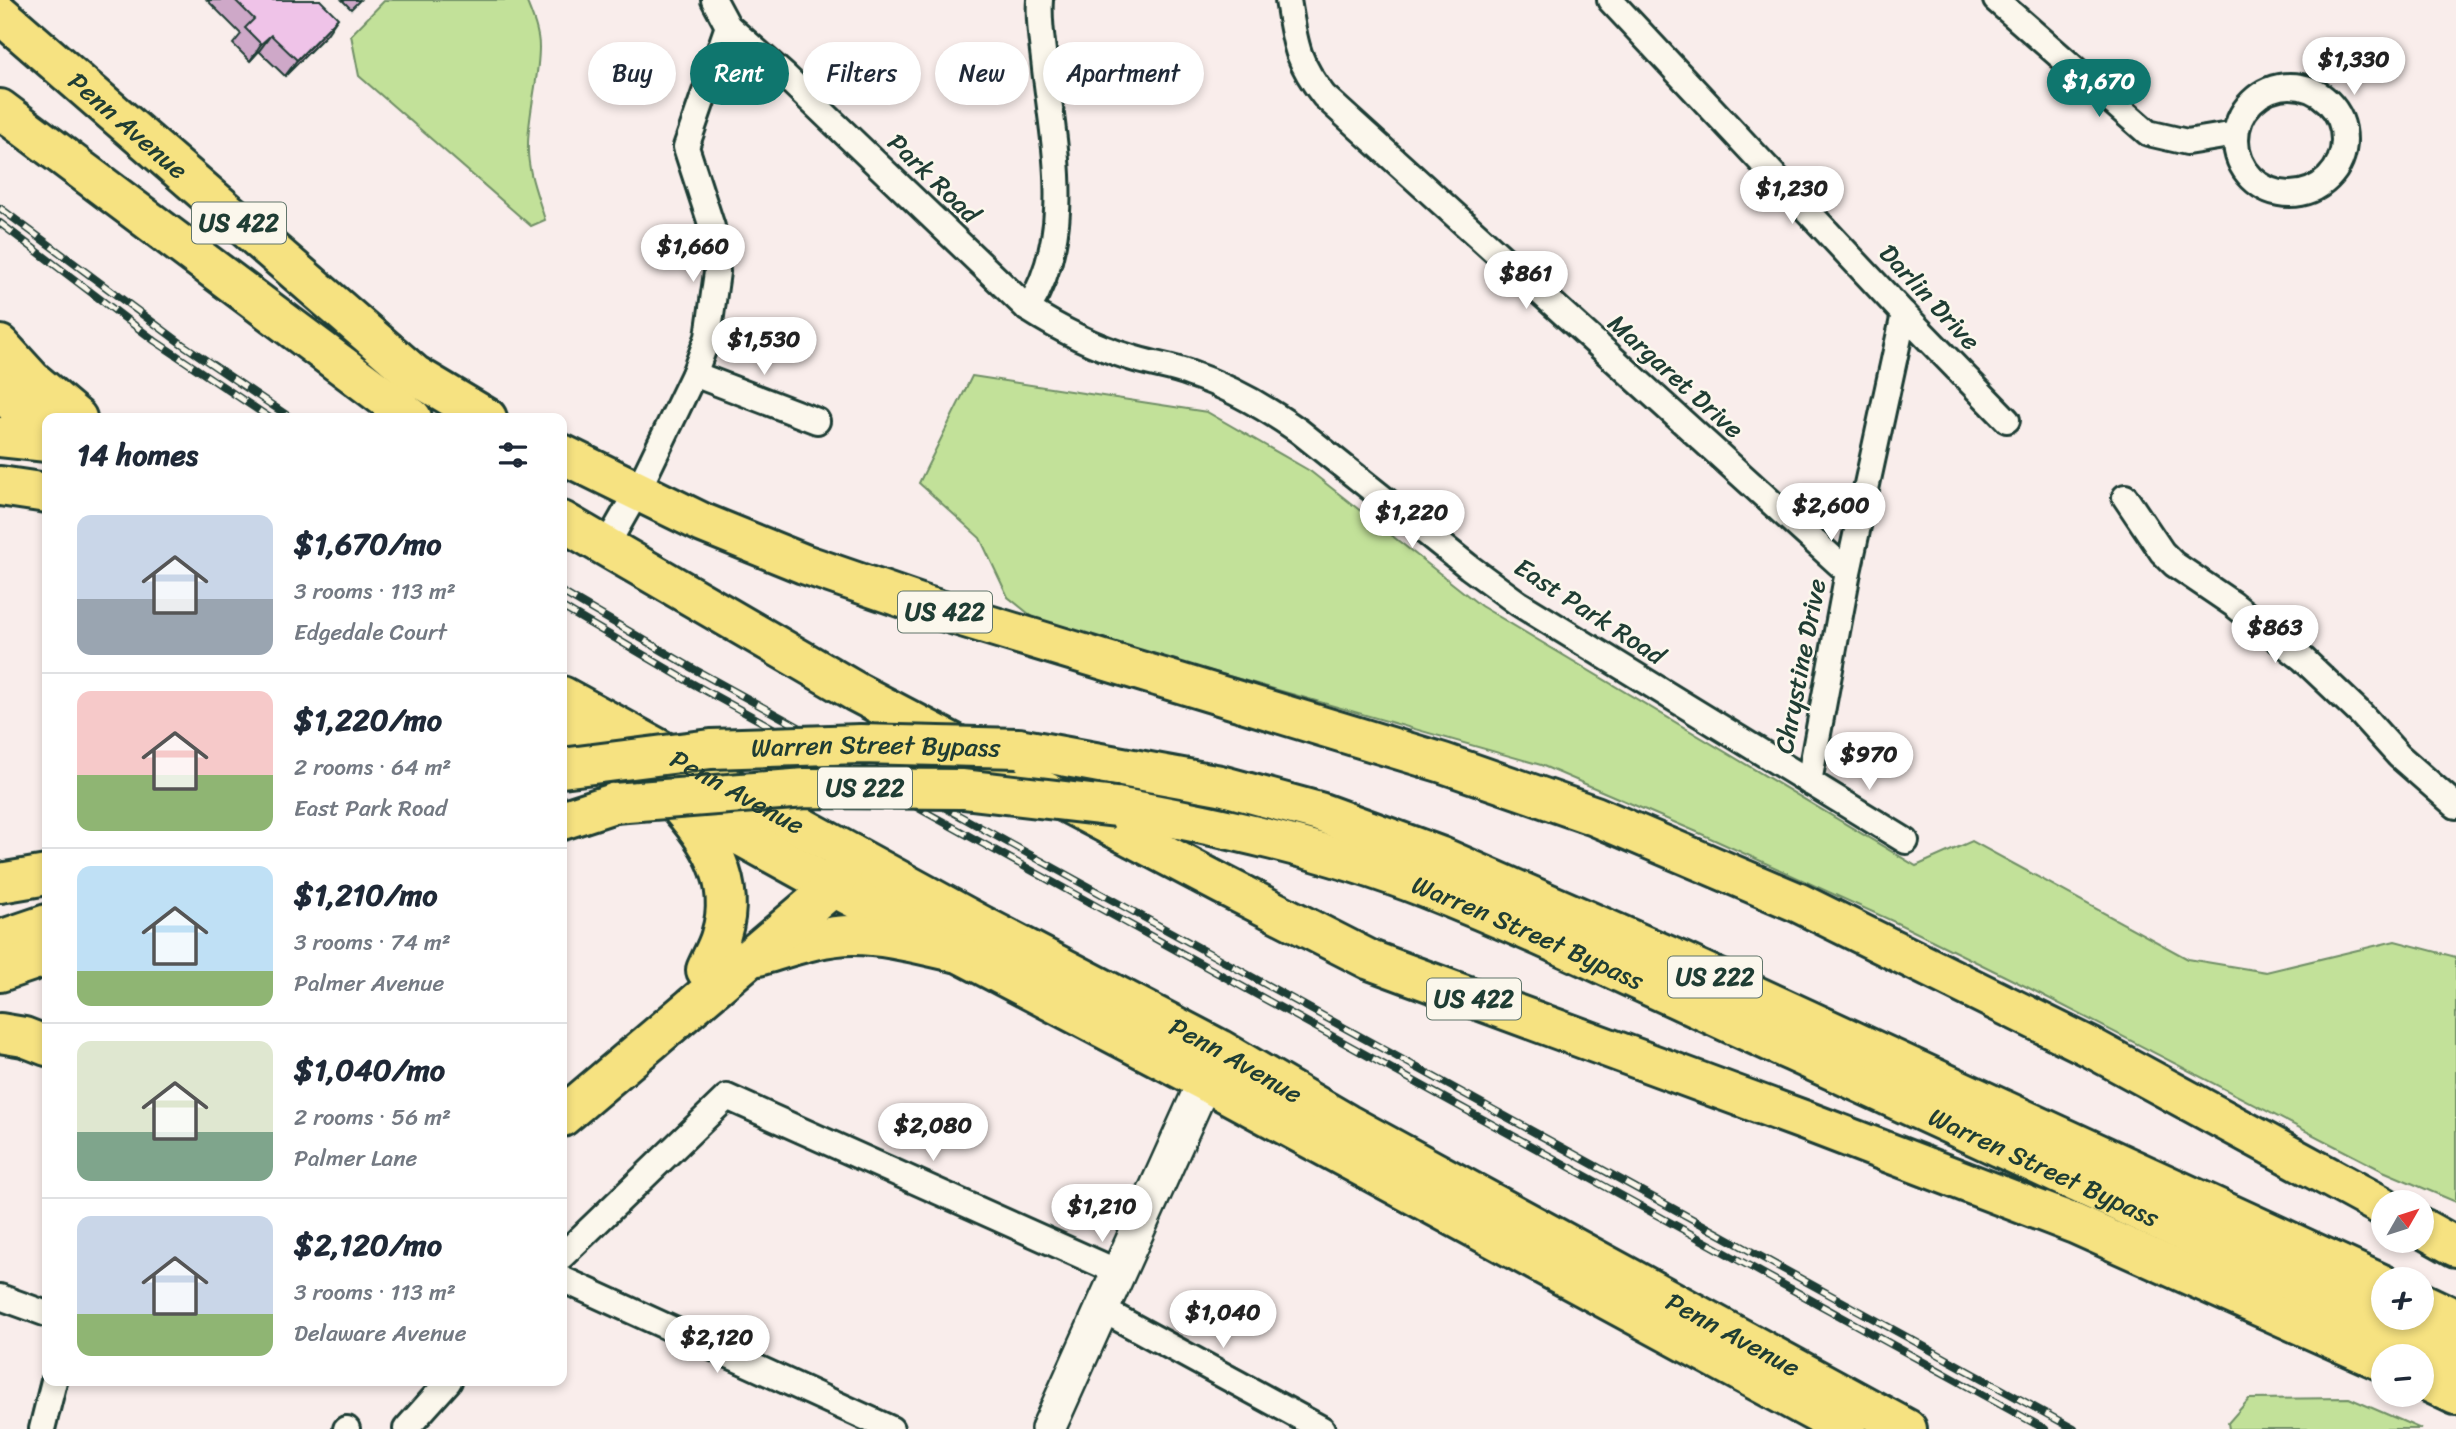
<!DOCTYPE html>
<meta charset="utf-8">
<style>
:root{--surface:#fff;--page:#f6f6f7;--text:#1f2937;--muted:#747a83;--line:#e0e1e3;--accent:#0f766e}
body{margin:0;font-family:Sriracha,sans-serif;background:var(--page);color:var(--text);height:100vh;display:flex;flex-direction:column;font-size:26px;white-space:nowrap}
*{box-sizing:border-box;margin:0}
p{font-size:23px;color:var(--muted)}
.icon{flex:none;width:38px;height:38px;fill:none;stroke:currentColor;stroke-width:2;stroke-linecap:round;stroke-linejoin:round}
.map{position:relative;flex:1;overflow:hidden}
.panel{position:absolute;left:42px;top:413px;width:525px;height:973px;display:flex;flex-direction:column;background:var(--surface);border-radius:14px;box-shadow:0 4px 10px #0003}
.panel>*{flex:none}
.banner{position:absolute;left:588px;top:42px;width:665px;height:63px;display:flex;gap:14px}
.needle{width:46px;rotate:51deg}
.fabs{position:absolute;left:2371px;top:1190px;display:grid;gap:14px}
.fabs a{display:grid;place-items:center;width:63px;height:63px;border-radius:50%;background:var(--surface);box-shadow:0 4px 10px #0003;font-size:35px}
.price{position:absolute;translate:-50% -60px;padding:0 16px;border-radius:24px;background:#fff;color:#222;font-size:23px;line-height:46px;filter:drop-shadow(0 2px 4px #0008)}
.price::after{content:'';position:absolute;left:50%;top:42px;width:21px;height:16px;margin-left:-10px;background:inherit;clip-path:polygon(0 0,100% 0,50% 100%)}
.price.current{background:var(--accent);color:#fff}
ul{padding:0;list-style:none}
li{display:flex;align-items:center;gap:21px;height:175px;padding:0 35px}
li+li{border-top:2px solid var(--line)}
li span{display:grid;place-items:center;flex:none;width:196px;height:140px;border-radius:14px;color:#555}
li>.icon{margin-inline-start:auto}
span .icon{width:84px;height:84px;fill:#fffc;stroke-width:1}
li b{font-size:30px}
h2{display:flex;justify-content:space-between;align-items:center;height:84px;padding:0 35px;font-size:30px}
.tag{padding:0 24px;border-radius:32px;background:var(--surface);box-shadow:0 4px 10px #0003;font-size:24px;line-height:63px}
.tag.current{background:var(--accent);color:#fff}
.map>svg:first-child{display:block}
</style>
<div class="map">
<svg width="2456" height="1429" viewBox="0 0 2456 1429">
<rect width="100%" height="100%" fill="#f9edeb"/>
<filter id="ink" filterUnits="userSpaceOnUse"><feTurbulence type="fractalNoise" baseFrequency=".0143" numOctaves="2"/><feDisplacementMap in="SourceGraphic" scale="14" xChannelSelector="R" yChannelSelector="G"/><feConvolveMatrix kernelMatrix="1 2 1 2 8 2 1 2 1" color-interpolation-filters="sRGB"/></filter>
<g filter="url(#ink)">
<g fill="#c2e199" stroke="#708f66" stroke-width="2">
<path d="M385 0H526C532 15 539 31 539 47 539 80 528 112 528 146 527 171 538 196 545 220L531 226 359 76 351 35Z"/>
<polygon points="972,376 1207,412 1310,471 1481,606 1916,866 1972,841 2188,959 2266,972 2395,941 2456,957 2456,1202 2383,1171 2029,988 1899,924 1697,832 1541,765 1039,622 1008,597 980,538 919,483"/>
<polygon points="2349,1398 2421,1429 2229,1429 2228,1423 2249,1399"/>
</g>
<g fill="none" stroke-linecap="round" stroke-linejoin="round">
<g stroke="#1f3d34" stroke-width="30">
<g id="street">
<path d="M714 0 728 26 784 75 1028 309C1059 329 1093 346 1129 357 1149 364 1171 366 1191 374 1230 387 1265 407 1299 431L1469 567 1518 603 1906 841"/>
<path d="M1288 0C1295 42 1296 61 1324 96L1848 572"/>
<polyline points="1610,0 1904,314 2007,420"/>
<polyline points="1996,0 2148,133 2187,142 2236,134"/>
<circle cx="2290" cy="140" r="54"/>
<path d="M1028 309C1074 234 1055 152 1045 69 1043 47 1038 23 1040 0"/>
<polyline points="694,374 817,421"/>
<polyline points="2125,497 2162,552 2174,564 2233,604 2303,659 2361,714 2399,756 2456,806"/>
<polyline points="605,548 638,490 694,374 708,337 717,272 712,227 686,147 728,26"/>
<polyline points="1809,782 1848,572 1904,314"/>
<polyline points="562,1256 727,1097 1120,1273"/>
<polyline points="562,1279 891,1429"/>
<polyline points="0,1297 47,1314"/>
<polyline points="1103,1310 1322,1429"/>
<polyline points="42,1429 54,1381"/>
<polyline points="346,1429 347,1429"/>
<polyline points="406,1429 449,1381"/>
</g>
</g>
<g stroke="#1f3d34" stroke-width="38">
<polyline id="secondary" points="1048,1429 1215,1058"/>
</g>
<g stroke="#1f3d34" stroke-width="44">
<g id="primary">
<polyline points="0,345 32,380 77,418"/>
<polyline points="0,390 47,436"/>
<path id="s1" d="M562 696 979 924 1219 1049 1347 1124 1907 1429"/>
<polyline points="562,737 833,887 1204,1081 1846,1429"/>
</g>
</g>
<g stroke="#1f3d34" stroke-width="44">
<g id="highway">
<path id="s2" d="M0 14 415 375 487 418"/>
<polyline points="0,109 412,418"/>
<polyline points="0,437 47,442"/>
<polyline points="562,454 703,523 804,564 926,606 1443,763 1595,816 1799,903 2092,1048 2384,1207"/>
<polyline points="0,486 47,493"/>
<polyline points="562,521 856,692 1223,885 1370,960 1806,1121 2075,1224 2384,1362"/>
<polyline points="1018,748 1220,785 1319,812 1439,856 1682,962 2384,1285"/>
<path d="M673 799C708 837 738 881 721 935 718 947 711 958 706 970"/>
<path id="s3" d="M1116 807C1221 826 1326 849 1426 888 1550 937 1671 997 1793 1052 2014 1153 2235 1255 2456 1357"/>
<polyline points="562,820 614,803"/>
<polyline points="0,883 47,875"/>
<polyline points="0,940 47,924"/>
<path d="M758 956C789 947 821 935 853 935 888 935 926 946 960 953"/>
<polyline points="0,972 47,956"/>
<polyline points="0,1033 24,1037 47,1046"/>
<polyline points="562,1117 833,887 851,854"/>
<polyline points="2422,1228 2456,1247"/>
<polyline points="2422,1303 2456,1319"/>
<polyline points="2422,1379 2456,1395"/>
</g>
</g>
<use href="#street" stroke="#fbf7ec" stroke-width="24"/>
<use href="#secondary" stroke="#fbf7ec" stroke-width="33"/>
<use href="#primary" stroke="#f6e281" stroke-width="38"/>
<use href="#highway" stroke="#f6e281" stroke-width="38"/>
<g stroke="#1f3d34" stroke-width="8">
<g id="rail">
<polyline points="0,208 182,344 291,418"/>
<polyline points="0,223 155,341 270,418"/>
<polyline points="562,592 692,668 1065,874 2074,1429"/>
<polyline points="562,607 686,680 2045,1429"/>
</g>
</g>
<use href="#rail" stroke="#fbf7ec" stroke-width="5" stroke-dasharray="16" stroke-linecap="butt"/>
<g stroke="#1f3d34" stroke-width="44" stroke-linecap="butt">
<g id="highway-bridge">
<path id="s4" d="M562 768 711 749 860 744 1018 748"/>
<polyline points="614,803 806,788 963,789 1116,807"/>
</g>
</g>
<use href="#highway-bridge" stroke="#f6e281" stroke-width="38"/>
</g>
<g fill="#cea8c8" stroke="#1f3d34" stroke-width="2">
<polygon points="207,0 320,0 327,34 285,76 259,51 250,61 233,44 241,34"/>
<polygon points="342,0 360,0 351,9"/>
</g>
<g fill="#a788a2" stroke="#1f3d34" stroke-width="2">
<polygon points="338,18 327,34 285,76 297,60"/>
<polygon points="271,35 259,51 250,61 261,44"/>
</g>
<polygon fill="#efc3e8" stroke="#1f3d34" stroke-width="2" points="235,0 320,0 338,18 297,60 271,35 261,44 245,28 254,19"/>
</g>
<g text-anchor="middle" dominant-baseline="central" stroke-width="5" stroke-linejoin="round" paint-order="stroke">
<g fill="#fbf7ec" stroke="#61756b" stroke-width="2">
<rect x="192" y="202.5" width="94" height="41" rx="5"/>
<rect x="898" y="591.5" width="94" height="41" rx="5"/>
<rect x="818" y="767.5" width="94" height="41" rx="5"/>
<rect x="1668" y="956.5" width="94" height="41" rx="5"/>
<rect x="1427" y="978.5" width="94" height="41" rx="5"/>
</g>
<g font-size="24" font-weight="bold" fill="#1f3d34">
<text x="239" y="223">US 422</text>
<text x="945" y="612">US 422</text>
<text x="865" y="788">US 222</text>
<text x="1715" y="977">US 222</text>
<text x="1474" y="999">US 422</text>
</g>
<g font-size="26" fill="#1f3d34" stroke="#fbf7ec">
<text stroke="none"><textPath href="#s2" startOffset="170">Penn Avenue</textPath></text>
<text transform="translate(934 178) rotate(44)">Park Road</text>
<text transform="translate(1930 297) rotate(47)">Darlin Drive</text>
<text transform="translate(1676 376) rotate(42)">Margaret Drive</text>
<text transform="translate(1590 611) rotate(33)">East Park Road</text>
<text transform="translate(1800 666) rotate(-79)">Chrystine Drive</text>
<text stroke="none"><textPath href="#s4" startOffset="315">Warren Street Bypass</textPath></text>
<text stroke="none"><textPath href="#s1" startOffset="200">Penn Avenue</textPath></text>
<text stroke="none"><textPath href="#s3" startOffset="432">Warren Street Bypass</textPath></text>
<text stroke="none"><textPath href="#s1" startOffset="766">Penn Avenue</textPath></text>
<text stroke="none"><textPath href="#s3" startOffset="999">Warren Street Bypass</textPath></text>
<text stroke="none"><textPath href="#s1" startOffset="1334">Penn Avenue</textPath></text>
</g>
</g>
</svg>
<div class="fabs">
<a><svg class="needle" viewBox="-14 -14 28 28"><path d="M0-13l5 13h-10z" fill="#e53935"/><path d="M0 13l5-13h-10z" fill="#747a83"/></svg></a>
<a>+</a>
<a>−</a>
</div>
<b class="price" style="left:2354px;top:97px">$1,330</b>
<b class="price current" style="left:2099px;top:119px">$1,670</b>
<b class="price" style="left:1792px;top:226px">$1,230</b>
<b class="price" style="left:693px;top:284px">$1,660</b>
<b class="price" style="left:1526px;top:311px">$861</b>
<b class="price" style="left:764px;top:377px">$1,530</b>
<b class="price" style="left:1831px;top:543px">$2,600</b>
<b class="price" style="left:1412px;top:550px">$1,220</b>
<b class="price" style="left:2275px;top:665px">$863</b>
<b class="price" style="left:1869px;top:792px">$970</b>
<b class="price" style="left:933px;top:1163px">$2,080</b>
<b class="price" style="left:1102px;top:1244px">$1,210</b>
<b class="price" style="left:1223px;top:1350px">$1,040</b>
<b class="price" style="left:717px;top:1375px">$2,120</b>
<div class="banner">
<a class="tag">Buy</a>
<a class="tag current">Rent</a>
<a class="tag">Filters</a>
<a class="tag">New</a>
<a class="tag">Apartment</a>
</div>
<section class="panel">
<h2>14 homes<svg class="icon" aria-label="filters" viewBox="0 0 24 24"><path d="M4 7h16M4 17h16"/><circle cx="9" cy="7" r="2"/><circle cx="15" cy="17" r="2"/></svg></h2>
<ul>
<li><span style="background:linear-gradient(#c9d6e8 60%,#9aa5b1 0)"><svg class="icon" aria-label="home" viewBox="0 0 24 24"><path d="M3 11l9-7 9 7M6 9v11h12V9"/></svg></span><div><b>$1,670/mo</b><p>3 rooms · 113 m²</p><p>Edgedale Court</p></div></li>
<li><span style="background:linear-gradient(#f6c9c9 60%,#8fb573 0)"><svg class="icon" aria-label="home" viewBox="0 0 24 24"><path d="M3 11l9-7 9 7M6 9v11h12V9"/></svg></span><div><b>$1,220/mo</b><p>2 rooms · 64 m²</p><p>East Park Road</p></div></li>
<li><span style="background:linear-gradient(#bfe0f5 75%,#8fb573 0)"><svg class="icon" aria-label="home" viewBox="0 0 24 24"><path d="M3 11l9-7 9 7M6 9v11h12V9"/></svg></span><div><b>$1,210/mo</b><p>3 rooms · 74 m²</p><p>Palmer Avenue</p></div></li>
<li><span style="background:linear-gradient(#dfe7d0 65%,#7fa58c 0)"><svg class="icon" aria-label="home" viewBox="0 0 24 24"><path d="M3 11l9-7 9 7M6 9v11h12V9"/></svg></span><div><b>$1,040/mo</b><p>2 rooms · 56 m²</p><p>Palmer Lane</p></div></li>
<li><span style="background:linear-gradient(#c9d6e8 70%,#8fb573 0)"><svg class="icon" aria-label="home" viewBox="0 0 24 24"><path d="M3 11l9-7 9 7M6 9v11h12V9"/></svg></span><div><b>$2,120/mo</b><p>3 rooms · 113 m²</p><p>Delaware Avenue</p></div></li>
</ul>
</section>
</div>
